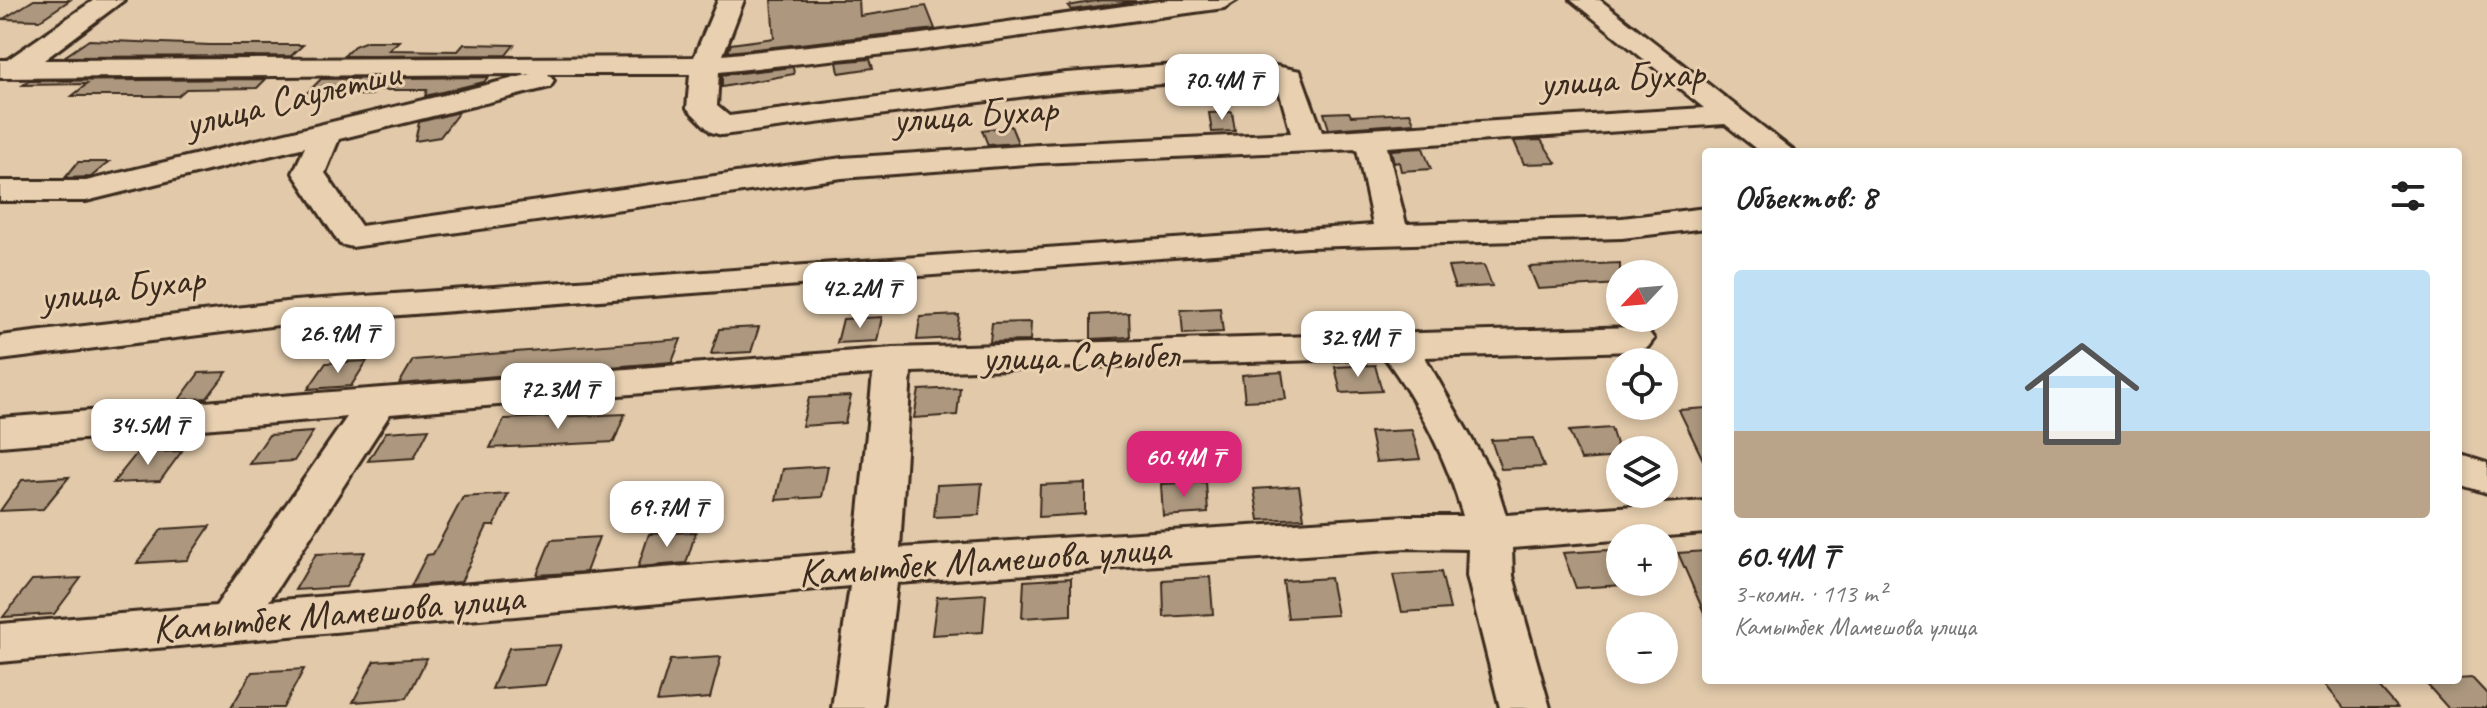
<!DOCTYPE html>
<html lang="ru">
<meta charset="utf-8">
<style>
:root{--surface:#fff;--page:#f6f6f6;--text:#222;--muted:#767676;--accent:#db2777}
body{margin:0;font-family:Caveat,sans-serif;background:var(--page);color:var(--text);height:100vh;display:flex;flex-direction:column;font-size:30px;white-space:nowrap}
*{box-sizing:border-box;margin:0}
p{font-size:26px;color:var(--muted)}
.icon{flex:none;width:44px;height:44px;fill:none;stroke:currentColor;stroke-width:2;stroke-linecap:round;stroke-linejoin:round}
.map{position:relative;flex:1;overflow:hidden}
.panel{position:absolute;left:1702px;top:148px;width:760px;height:536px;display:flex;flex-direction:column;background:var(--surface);border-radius:8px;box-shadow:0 4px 12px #0003}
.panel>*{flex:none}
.needle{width:52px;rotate:244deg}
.buttons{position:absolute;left:1606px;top:260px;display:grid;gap:16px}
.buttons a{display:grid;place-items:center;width:72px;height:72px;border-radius:50%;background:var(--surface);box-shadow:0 4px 12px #0003;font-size:40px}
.price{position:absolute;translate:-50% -68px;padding:0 18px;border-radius:16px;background:#fff;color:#222;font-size:26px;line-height:52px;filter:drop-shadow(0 2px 4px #0008)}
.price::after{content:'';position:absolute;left:50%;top:48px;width:24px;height:18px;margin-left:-12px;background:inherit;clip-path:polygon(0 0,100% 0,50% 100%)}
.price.current{background:var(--accent);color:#fff}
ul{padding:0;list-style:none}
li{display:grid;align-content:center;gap:16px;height:424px;padding:0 32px}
li span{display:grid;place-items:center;height:248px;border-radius:8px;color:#555}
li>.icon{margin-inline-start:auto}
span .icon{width:144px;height:144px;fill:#fffc;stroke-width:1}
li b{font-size:34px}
h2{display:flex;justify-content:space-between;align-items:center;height:96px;padding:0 32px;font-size:34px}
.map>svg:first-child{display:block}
</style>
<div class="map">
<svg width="2487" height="708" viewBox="0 0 2487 708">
<rect width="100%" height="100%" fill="#e1c9aa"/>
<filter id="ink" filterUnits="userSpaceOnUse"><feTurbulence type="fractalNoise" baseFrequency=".0125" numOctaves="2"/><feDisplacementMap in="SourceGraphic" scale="16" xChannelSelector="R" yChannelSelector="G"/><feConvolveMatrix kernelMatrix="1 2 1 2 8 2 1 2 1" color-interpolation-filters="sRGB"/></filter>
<g filter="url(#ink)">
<g fill="#ad987f" stroke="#3b2a1e" stroke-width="2">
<polygon points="34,0 70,0 40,20 3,19"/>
<polygon points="771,0 859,0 860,16 926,6 935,29 728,52 731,44 774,38"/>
<polygon points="1102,0 1136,1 1071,10 1068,6"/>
<polygon points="89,40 210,45 303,45 291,56 64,57"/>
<polygon points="367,41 399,41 389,50 458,51 464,44 514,45 506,55 344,56 354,46"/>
<polygon points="870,59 873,68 839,73 837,62"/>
<polygon points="793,67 794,74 722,87 722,75"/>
<polygon points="488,77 484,82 425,96 427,90 377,90 372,95 304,96 321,79"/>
<polygon points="266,79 257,88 186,89 178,96 72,96 87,84 23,85 29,81"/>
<polygon points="459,112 440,137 415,141 419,122"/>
<polygon points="1232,112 1235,131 1212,132 1209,113"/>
<polygon points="1349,112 1351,116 1410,113 1414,123 1329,129 1324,113"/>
<polygon points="1011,126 1018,143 988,145 982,130"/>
<polygon points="1541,140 1556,163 1524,164 1514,141"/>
<polygon points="1423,148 1431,169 1401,171 1399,162 1394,163 1391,150"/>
<polygon points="78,162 109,162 91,177 65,178"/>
<polygon points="1620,263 1620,284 1538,289 1529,267"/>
<polygon points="1484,265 1492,286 1455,288 1448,267"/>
<polygon points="1220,308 1223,332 1183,334 1181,310"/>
<polygon points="1129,313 1130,337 1091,339 1091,315"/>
<polygon points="959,315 956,338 917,340 920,317"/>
<polygon points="882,317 877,341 837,343 843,319"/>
<polygon points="1031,322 1030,341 990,342 992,323"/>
<polygon points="759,327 751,352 711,354 719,329"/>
<polygon points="681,339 672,362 399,384 413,360"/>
<polygon points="367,361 351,386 308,389 326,363"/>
<polygon points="1375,365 1382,391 1341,393 1335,367"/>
<polygon points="227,372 207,398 179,400 199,373"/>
<polygon points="1282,372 1286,399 1245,401 1242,375"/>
<polygon points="960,388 957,415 914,418 919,390"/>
<polygon points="851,396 845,423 802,426 809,398"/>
<polygon points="1706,408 1706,466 1679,410"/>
<polygon points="625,414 614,442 490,448 504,419"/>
<polygon points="1611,428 1620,457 1581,460 1569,431"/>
<polygon points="429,429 414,458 368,461 386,432"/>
<polygon points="1412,430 1420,459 1376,462 1370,432"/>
<polygon points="313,432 294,461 249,464 269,435"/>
<polygon points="1533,438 1544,467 1501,469 1491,440"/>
<polygon points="182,451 160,481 113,483 137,453"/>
<polygon points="828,466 822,497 776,500 783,469"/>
<polygon points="69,477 43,509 0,511 22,480"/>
<polygon points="1206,482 1208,513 1163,516 1161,484"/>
<polygon points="982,483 979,515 934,517 937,485"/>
<polygon points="1085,483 1085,514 1039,517 1040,485"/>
<polygon points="1299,486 1304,518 1259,520 1254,489"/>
<polygon points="508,494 494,526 487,526 461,582 411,586 427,555 433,554 463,497"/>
<polygon points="210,526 187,560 137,563 162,529"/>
<polygon points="696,532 686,563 638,567 649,534"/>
<polygon points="599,537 586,572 537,575 551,540"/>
<polygon points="1609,550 1623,585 1576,588 1563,553"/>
<polygon points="1706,551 1706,617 1678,553"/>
<polygon points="365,552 346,587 295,590 316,554"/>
<polygon points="1441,572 1450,609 1402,612 1393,575"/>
<polygon points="1210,577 1213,614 1164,617 1163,580"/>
<polygon points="81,578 54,614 3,617 32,580"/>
<polygon points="1071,578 1071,615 1022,618 1024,581"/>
<polygon points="1330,578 1337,615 1288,618 1283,581"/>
<polygon points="986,594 983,632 932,635 937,597"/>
<polygon points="561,645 545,685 492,689 509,648"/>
<polygon points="721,657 710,698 657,702 670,660"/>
<polygon points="427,658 407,698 353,702 374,661"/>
<polygon points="304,669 283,708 231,708 252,672"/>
<polygon points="2472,678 2487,694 2487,708 2448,708 2424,681"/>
<polygon points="2365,680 2373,680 2397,708 2344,708 2324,683"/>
</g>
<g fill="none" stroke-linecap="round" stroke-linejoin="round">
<g stroke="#3b2a1e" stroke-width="6">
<g id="minor">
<path d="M94 0H124L44 60 694 57 718 0H744L723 55 914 35 1167 0H1237L1224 8 914 51 719 72 717 106 729 116 1066 73 1246 60 1300 71 1322 132 1704 108 1571 0H1600L1795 152H1760L1725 124 1387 147 1406 224 1622 218 1706 208V228L1622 238 1307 247 294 323 0 360V336L294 301 1373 225 1357 149 1039 163 842 178 352 247 340 244 293 173 305 147 86 201H0V181H86L531 74 0 78V60H7ZM548 74H690L687 108 711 132 722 135 1066 91 1246 78 1277 83 1291 133 1039 145 842 158 361 226 325 173 339 139 550 87 554 81Z"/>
<path d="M1635 327 1648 331 1654 339 1648 347 1635 351 1425 357 1495 480 1506 515 1706 501V533L1512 548 1513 576 1550 708H1500L1467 576 1468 549 1406 548 897 583 882 708H832L850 586 0 662V624L216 606 347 417 0 446V418L893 348ZM1385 358C1419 403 1448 462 1463 516H1406L900 548 911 372ZM873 374 855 552 269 601 390 414Z"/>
<polygon points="2458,454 2487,463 2487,493 2458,484"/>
</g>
</g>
<use href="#minor" fill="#e8d0b0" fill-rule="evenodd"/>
</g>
</g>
<g text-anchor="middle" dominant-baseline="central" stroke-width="6" stroke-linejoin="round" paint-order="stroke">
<g font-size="40" fill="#3b2a1e" stroke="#e8d0b0">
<text transform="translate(1622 78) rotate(-4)">улица Бухар</text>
<text transform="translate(292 98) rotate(-14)">улица Саулетши</text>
<text transform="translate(975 114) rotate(-4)">улица Бухар</text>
<text transform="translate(122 288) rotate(-7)">улица Бухар</text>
<text transform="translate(1080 356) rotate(-1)">улица Сарыбел</text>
<text transform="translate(984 560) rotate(-4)">Камытбек Мамешова улица</text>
<text transform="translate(338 613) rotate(-5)">Камытбек Мамешова улица</text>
</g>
</g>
</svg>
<div class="buttons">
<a><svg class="needle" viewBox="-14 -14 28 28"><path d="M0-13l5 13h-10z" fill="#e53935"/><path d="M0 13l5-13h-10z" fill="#767676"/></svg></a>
<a><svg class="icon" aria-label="locate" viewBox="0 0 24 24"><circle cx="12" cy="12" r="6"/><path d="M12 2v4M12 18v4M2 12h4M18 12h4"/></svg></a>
<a><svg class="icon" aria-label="layers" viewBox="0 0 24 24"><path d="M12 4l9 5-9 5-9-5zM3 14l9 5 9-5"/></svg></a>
<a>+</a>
<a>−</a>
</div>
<b class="price" style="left:1222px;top:122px">70.4M ₸</b>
<b class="price" style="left:860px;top:330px">42.2M ₸</b>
<b class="price" style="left:338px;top:375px">26.9M ₸</b>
<b class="price" style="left:1358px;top:379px">32.9M ₸</b>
<b class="price" style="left:558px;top:431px">72.3M ₸</b>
<b class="price" style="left:148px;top:467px">34.5M ₸</b>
<b class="price current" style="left:1184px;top:499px">60.4M ₸</b>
<b class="price" style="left:667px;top:549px">69.7M ₸</b>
<section class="panel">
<h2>Объектов: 8<svg class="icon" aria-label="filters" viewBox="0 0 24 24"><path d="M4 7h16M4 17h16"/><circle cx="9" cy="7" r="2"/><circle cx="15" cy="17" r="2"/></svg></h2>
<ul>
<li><span style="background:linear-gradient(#bfe0f5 65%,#b9a48a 0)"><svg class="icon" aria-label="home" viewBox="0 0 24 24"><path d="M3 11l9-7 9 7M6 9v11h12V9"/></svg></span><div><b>60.4M ₸</b><p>3-комн. · 113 m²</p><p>Камытбек Мамешова улица</p></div></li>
</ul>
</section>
</div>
